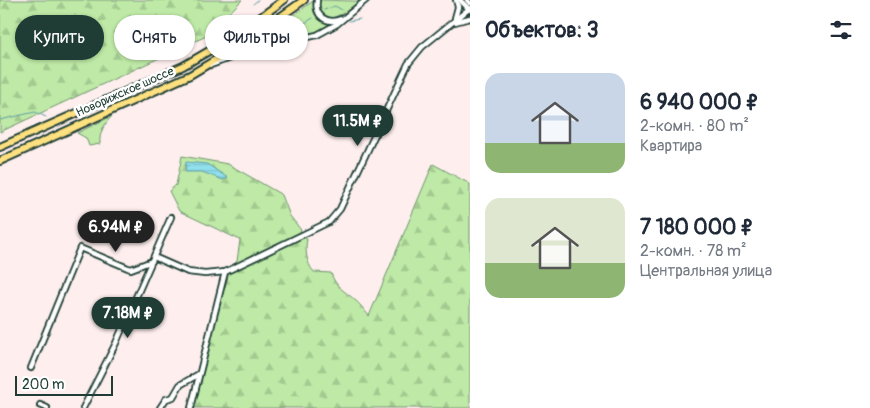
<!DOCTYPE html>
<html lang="ru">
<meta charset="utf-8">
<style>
:root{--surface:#fff;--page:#f6f6f7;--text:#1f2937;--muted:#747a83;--accent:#1f3d34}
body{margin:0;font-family:Pangolin,sans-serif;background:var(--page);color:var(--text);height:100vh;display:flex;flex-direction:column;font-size:19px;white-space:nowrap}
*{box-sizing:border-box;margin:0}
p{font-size:16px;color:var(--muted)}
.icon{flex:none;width:28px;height:28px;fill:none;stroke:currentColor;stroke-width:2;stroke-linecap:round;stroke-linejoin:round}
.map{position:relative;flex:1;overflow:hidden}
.drawer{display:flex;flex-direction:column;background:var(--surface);width:400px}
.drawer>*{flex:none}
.guide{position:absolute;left:15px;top:15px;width:380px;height:45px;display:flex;gap:10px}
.scale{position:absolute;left:15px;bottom:12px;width:98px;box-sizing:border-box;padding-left:5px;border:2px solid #1f3d34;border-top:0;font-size:14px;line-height:18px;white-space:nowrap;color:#1f3d34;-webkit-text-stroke:4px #fff;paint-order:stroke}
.price{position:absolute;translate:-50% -42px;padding:0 11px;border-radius:18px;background:var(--accent);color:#fff;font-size:16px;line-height:32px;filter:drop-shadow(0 1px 2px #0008)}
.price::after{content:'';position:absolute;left:50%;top:30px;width:15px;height:11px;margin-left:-8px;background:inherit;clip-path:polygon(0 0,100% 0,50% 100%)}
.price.current{background:#222;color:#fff}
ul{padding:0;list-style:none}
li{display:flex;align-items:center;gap:15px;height:125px;padding:0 15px}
li span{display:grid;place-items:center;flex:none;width:140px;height:100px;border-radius:15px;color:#555}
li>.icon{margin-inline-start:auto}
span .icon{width:60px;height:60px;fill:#fffc;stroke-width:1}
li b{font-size:21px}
h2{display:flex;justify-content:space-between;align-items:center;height:60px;padding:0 15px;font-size:21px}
.tag{padding:0 18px;border-radius:22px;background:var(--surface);box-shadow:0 1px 4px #0004;font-size:18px;line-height:45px}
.tag.current{background:var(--accent);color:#fff}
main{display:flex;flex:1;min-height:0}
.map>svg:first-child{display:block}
</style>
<main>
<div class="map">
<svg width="470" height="408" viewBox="0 0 470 408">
<defs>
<pattern id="forest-firs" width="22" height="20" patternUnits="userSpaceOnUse" patternTransform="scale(1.25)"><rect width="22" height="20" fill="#bee9a6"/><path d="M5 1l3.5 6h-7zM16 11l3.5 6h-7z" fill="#a3c990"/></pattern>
<pattern id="water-rules" width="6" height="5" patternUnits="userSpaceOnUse" patternTransform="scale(1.25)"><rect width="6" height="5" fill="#90e0ed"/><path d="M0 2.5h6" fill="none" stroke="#7cc1cc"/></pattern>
</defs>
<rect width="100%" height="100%" fill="#feefee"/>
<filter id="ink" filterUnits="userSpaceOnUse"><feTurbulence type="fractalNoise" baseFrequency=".02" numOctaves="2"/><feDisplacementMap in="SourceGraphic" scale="10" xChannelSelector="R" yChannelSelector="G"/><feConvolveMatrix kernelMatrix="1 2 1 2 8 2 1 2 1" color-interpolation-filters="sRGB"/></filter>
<g filter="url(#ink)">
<g fill="#bee9a6" stroke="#6e936d">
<path d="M320 0 355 1 360 0 344 13 332 18C322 16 317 10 320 0Z"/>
<polygon points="313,1 314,11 318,19 332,24 307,36 257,44 256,43"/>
<path d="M112 116C104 125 99 132 100 144L89 146 86 138 77 133Z"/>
</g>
<g fill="url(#forest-firs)" stroke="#6e936d">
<polygon points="0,0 242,0 231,11 215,32 0,132"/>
<path d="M182 156 228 164 282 195 290 216 301 230 298 234 307 239C305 250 306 263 314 272L331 273C335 287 345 291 355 300 360 304 365 311 369 316L433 164 470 184V408H194L228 272 237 261 240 240 179 211 169 191 176 185Z"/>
</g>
<polygon fill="url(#water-rules)" stroke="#639fa3" points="186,162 207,164 228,178 223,180 202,172 185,172"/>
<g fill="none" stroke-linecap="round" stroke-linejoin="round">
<g stroke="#639fa3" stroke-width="1">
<polyline points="253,4 258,0"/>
<polyline points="324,10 335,6 342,10"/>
<polyline points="349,21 360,19"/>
<polyline points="278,31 290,32 313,18"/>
<polyline points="0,120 35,112 46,117"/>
</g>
<g stroke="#1f3d34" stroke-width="8">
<g id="minor">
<path d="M317 0C314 16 327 25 341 19"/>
<polyline points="460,0 470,10"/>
<polyline points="467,0 470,3"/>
<polyline points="455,18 458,7 456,0"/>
<polyline points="455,22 470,18"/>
<polyline points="211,65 251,50 317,35 337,24 366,0"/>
<polyline points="154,257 188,272 205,274 225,272 329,222 340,209 408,64 422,47 470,8"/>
<polyline points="31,368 80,248 128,268 131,269 152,261"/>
<polyline points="40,405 47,408"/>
<polyline points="83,408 116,343 171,217"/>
<polyline points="160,408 166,399 173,397 180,385 199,374"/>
<polyline points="191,408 225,272"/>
</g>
</g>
<g stroke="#1f3d34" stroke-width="10">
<g id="highway">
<polyline points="0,147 183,66 233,37 284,0"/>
<polyline points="0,161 190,75 242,44 304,0"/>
</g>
</g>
<use href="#minor" stroke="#fff" stroke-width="4.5"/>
<use href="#highway" stroke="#fde080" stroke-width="6"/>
</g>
</g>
<g text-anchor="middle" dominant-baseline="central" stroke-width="5" stroke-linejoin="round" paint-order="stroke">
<g font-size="12" fill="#1f3d34" stroke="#fff">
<text transform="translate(125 92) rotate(-24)">Новорижское шоссе</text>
</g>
</g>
</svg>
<div class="scale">200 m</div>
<b class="price" style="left:358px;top:147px">11.5M ₽</b>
<b class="price current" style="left:116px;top:253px">6.94M ₽</b>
<b class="price" style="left:128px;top:339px">7.18M ₽</b>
<div class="guide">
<a class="tag current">Купить</a>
<a class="tag">Снять</a>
<a class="tag">Фильтры</a>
</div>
</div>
<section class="drawer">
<h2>Объектов: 3<svg class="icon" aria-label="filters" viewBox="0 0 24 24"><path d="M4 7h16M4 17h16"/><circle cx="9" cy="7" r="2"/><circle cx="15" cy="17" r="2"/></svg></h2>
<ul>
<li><span style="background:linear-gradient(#c9d6e8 70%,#8fb573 0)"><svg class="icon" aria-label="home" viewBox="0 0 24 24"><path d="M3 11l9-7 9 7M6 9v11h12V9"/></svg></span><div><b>6 940 000 ₽</b><p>2-комн. · 80 m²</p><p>Квартира</p></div></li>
<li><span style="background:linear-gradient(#dfe7d0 65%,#8fb573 0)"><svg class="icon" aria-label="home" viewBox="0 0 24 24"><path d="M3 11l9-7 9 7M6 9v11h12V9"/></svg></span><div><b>7 180 000 ₽</b><p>2-комн. · 78 m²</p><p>Центральная улица</p></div></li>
</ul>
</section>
</main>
